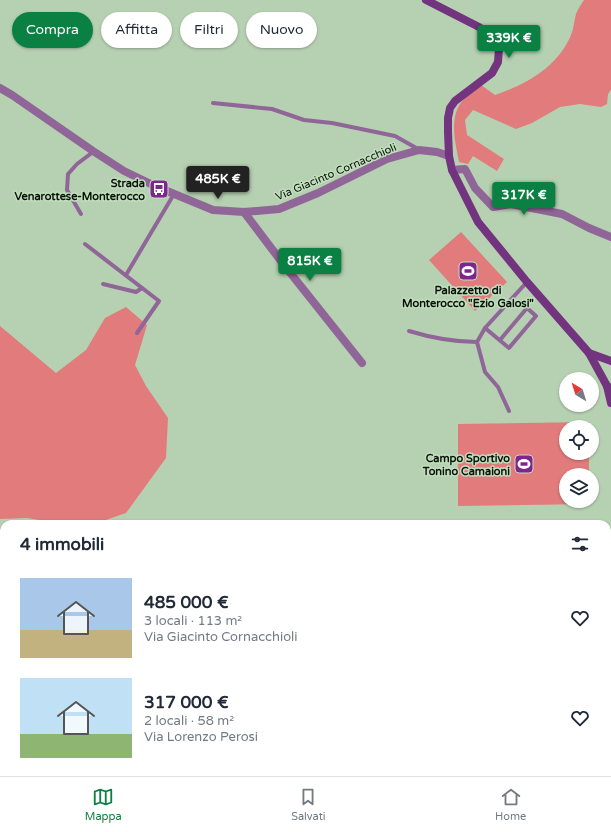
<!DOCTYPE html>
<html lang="it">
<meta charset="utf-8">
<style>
:root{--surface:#fff;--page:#f2f2f3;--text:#1f2937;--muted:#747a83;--line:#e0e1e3;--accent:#0b8043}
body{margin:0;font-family:"Varela Round",sans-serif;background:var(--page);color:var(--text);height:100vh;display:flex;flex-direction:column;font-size:15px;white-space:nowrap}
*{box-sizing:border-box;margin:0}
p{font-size:13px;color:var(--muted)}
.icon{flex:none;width:22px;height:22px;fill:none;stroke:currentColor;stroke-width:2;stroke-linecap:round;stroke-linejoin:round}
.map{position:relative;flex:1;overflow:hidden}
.drawer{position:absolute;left:0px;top:520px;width:611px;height:256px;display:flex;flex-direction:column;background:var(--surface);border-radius:12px 12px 0 0;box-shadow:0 1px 3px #0004}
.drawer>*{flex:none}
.banner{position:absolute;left:12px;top:12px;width:400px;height:36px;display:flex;gap:8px}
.needle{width:26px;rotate:322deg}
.buttons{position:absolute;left:559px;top:372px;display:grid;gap:8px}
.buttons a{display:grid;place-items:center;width:40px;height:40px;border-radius:50%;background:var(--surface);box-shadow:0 1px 3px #0004;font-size:20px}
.price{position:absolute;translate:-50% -34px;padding:0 9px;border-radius:4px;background:var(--accent);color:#fff;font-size:13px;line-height:26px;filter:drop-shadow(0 1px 2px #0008)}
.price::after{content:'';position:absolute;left:50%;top:24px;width:12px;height:9px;margin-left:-6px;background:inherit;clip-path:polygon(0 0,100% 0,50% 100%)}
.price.selected{background:#222;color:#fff}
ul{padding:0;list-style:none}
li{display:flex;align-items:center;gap:12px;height:100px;padding:0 20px}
li span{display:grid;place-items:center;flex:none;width:112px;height:80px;border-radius:0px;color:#555}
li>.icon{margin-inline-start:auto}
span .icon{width:48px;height:48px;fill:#fffc;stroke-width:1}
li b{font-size:17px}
h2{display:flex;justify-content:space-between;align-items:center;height:48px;padding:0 20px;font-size:17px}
.tag{padding:0 14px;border-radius:18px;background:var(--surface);box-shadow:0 1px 3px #0004;font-size:14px;line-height:36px}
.tag.selected{background:var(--accent);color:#fff}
.tab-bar{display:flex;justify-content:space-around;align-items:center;height:56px;border-top:1px solid var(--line);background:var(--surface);font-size:11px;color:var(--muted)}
.tab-bar a{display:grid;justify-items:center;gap:2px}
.tab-bar .selected{color:var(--accent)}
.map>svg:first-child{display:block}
</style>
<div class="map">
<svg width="611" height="776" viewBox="0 0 611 776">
<rect width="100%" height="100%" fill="#b6d1b1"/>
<g fill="#e27b7b">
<path d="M584 0H611V90L608 94 607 104 601 107 580 104 560 107 532 123 516 129 473 110 465 120 467 135 504 159 497 171 473 156 468 164 459 162C456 144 449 122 460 104 465 97 474 91 481 85L495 95C525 85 558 67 571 35 574 28 574 21 576 14 578 9 581 4 584 0Z"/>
<polygon points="461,232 507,282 475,311 429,260"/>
<polygon points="126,307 147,325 135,365 146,386 168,418 166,458 126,513 94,524 63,524 27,518 0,519 0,326 56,373 86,350 105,318"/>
<polygon points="589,422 589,427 566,427 566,453 589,453 589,475 566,475 566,501 590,501 590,504 458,506 458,424"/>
<polygon points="0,533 4,535 4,601 0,600"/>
</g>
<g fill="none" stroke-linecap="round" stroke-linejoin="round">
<g stroke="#906698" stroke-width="4">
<polyline points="213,103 272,109 304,120 332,123 395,136 418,149"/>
<polyline points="81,214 67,190 68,174 77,164 93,152"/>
<polyline points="85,244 159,301 137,333"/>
<polyline points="126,275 174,194"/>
<polyline points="103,284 136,292 142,288"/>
<polyline points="485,328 509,348 536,316 527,308 500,340"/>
<path d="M409 331C432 338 452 342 477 342"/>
<polyline points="509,411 498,387 485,372 477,342 485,328 527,282"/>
<polyline points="609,565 611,571"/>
</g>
<g stroke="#906698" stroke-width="8">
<polyline points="0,88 12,95 93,151 124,171 155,186 213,210 244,212 279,209 318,193 387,159 419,150 437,152 449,156"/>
<polyline points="452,170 465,169 475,188 493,207 511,204 562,214 589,228 611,237"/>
<polyline points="244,212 284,265 362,363"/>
<polyline points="607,537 611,538"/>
<polyline points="0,741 4,742"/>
<polyline points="607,745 611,737"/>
<polyline points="163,772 164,776"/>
<polyline points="456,772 462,776"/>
<polyline points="595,776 597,772"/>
</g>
<g stroke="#72347e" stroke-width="8">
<polyline points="426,0 479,27 491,36 495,41 499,48 498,62 492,73 455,101 450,108 448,118 448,132 449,156 452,170 478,222 527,282 589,353 607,386 611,388"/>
<polyline points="589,353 611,361"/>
<polyline points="607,386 611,403"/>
</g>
</g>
<defs>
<g id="bus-square" transform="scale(1)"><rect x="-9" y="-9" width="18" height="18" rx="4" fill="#802490" stroke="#c2debe"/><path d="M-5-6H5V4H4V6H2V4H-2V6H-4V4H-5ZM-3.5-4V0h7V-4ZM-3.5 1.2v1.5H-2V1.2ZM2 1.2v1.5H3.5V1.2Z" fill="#fff"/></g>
<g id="stadium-square" transform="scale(1)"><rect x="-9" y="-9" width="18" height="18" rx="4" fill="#802490" stroke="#c2debe"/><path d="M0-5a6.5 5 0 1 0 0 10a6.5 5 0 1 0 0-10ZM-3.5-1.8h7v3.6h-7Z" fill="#fff"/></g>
</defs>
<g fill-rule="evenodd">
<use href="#bus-square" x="159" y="189"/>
<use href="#stadium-square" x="468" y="271"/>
<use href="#stadium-square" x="524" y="464"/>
</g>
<g text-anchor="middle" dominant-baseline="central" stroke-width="3" stroke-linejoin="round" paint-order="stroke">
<g font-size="11" fill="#091308" stroke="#c2debe">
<text transform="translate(336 172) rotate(-23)">Via Giacinto Cornacchioli</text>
</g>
<g font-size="11" font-weight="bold" fill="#091308" stroke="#c2debe" text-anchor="end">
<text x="145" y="183">Strada<tspan x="145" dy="13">Venarottese-Monterocco</tspan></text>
<text x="468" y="290" text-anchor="middle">Palazzetto di<tspan x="468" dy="13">Monterocco "Ezio Galosi"</tspan></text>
<text x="510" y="458">Campo Sportivo<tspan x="510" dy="13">Tonino Camaioni</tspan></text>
</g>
</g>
</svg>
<div class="buttons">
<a><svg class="needle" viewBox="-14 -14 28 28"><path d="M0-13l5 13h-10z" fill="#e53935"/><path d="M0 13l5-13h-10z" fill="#747a83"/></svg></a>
<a><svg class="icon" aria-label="locate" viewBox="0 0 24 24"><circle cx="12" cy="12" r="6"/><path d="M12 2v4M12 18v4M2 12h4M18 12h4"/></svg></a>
<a><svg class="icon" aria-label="layers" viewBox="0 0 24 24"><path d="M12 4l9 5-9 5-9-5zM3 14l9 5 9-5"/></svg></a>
</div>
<b class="price" style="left:509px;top:59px">339K €</b>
<b class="price selected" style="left:218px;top:200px">485K €</b>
<b class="price" style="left:524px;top:216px">317K €</b>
<b class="price" style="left:310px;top:282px">815K €</b>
<div class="banner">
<a class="tag selected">Compra</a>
<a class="tag">Affitta</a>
<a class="tag">Filtri</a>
<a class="tag">Nuovo</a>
</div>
<section class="drawer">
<h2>4 immobili<svg class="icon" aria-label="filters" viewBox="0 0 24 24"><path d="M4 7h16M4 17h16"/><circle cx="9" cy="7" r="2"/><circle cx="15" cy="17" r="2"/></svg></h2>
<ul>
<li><span style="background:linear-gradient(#a9c7e8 65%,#c2b280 0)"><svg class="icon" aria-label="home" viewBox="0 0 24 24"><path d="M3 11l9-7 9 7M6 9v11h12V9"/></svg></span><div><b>485 000 €</b><p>3 locali · 113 m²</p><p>Via Giacinto Cornacchioli</p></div><svg class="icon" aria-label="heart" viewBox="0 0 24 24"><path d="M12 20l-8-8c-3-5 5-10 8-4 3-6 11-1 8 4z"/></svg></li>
<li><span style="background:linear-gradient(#bfe0f5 70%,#8fb573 0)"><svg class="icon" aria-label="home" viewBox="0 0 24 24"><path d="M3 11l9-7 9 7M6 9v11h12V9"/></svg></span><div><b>317 000 €</b><p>2 locali · 58 m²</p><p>Via Lorenzo Perosi</p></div><svg class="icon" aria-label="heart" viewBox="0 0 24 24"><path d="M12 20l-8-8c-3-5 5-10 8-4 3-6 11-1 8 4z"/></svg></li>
</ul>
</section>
</div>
<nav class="tab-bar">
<a class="selected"><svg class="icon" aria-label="map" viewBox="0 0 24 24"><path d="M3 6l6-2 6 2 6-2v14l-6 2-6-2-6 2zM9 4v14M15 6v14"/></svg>Mappa</a>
<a><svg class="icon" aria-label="saved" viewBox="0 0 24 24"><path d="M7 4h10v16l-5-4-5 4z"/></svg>Salvati</a>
<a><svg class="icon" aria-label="home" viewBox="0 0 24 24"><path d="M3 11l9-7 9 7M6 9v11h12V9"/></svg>Home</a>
</nav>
